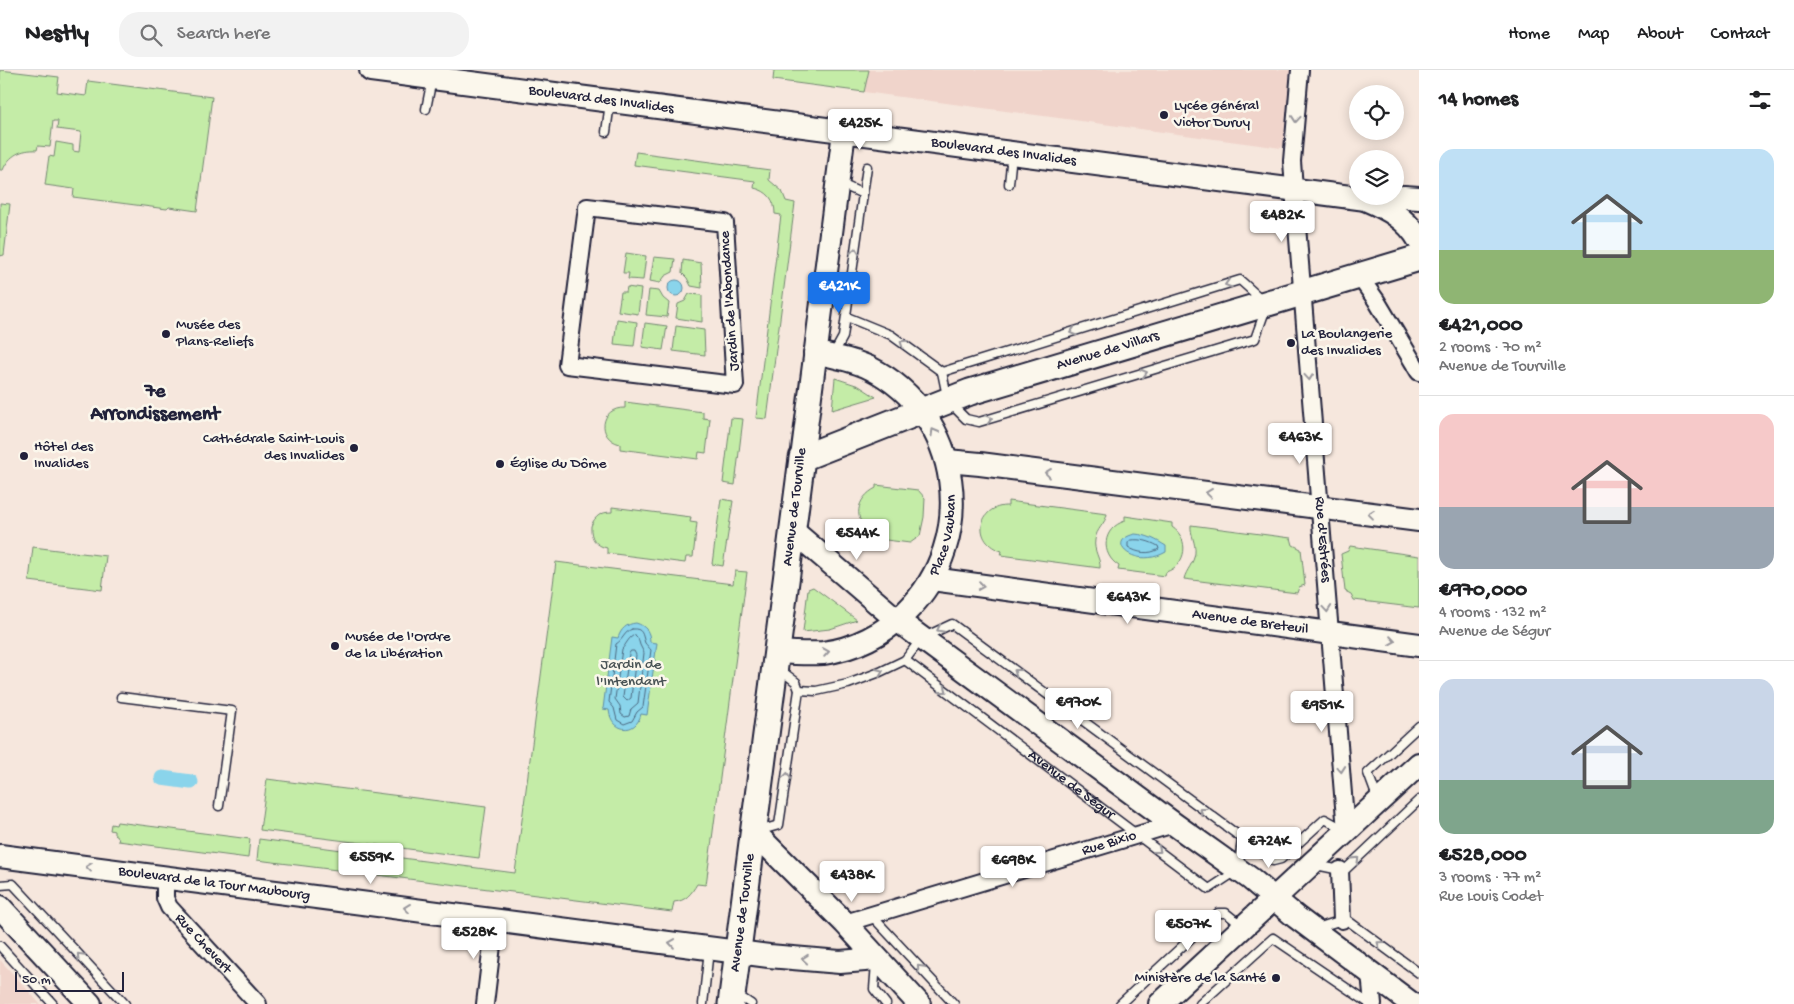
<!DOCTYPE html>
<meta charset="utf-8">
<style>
:root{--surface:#fff;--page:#f2f2f2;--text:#202124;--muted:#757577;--line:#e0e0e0;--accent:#1a73e8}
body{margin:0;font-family:"Gochi Hand",sans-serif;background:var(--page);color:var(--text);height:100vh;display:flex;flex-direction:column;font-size:19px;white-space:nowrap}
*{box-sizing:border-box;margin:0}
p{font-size:16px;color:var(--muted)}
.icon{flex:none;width:28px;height:28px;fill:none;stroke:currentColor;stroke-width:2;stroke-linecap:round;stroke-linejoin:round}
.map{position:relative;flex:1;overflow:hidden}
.panel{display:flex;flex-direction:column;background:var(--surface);width:375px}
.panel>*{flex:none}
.controls{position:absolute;left:1349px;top:15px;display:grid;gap:10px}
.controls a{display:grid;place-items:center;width:55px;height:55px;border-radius:50%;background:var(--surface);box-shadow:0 2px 12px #0003;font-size:25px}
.scale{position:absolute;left:15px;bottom:12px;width:109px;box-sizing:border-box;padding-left:5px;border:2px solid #22223b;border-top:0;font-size:14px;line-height:18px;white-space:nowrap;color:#22223b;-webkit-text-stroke:4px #fbf7ec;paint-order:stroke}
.price{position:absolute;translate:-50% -42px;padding:0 11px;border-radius:5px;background:#fff;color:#222;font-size:16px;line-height:32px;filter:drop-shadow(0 1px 2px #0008)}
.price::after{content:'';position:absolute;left:50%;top:30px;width:15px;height:11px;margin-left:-8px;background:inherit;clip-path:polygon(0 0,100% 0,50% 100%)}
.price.active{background:var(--accent);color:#fff}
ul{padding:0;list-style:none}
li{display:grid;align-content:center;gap:10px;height:265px;padding:0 20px}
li+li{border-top:1px solid var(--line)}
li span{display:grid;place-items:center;height:155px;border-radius:15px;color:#555}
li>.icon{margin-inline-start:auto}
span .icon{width:90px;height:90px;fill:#fffc;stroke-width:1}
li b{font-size:21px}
h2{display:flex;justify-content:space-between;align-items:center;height:60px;padding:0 20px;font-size:21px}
header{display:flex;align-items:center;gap:30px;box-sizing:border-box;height:70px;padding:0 25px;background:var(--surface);border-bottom:1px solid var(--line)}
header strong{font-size:24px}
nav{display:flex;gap:28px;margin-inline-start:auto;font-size:18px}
.search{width:350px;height:45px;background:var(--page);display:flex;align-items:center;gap:12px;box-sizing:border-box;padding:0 18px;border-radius:20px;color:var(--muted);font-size:19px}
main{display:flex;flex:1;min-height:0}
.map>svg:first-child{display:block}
</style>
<header>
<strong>Nestly</strong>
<div class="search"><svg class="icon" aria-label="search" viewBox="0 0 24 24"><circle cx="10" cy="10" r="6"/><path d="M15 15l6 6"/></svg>Search here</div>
<nav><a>Home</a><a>Map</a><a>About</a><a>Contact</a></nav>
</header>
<main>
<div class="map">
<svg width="1419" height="934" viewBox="0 0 1419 934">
<rect width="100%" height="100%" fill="#f6e7dd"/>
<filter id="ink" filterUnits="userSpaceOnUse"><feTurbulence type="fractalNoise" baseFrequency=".02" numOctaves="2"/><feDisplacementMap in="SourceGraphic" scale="10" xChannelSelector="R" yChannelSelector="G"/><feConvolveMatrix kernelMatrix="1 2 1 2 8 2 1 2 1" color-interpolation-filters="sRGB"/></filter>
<g filter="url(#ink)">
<g fill="#f0d4cb">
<polygon points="869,0 1290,0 1283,76 1281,78 864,22"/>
<polygon points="0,890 24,916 40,934 0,934"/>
</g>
<g fill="#c4eca7" stroke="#738771">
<path d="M0 0 59 7 57 22 86 26 88 11 212 27 197 141 169 137 167 139 73 127 74 119 45 115 49 86 54 87 56 72 73 75V81L79 82 81 62 57 59 58 51H53L50 77 38 76 37 80C22 79 9 85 3 100H0Z"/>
<polygon points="774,0 869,0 864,22 773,10"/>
<path d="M636 82 770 100 769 110 782 121 786 131 795 133 767 349 756 348 781 145 775 144C775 130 768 121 754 118L755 111 634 95Z"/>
<polygon points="0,133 10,134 4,185 0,186"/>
<polygon points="626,183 646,186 643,210 628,209 629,203 623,203"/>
<polygon points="654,187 675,189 673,202 665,206 660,213 650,211"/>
<polygon points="683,190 701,193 702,218 691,216 687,208 682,203"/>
<polygon points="627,217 641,219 638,244 618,241 621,222 626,222"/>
<polygon points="649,220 659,221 663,228 669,233 667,247 646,245"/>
<polygon points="689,224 702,225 702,252 676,248 678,234 685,231"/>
<polygon points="617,249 637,252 634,276 614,274"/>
<polygon points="645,253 667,256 663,280 642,277"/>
<polygon points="676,256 704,260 705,285 673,281"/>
<polygon points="835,308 859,316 876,327 832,340"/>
<path d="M625 332 703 342V348L710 349 706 383 699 382 698 389 620 379V374C596 368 600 337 625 338Z"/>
<polygon points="731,348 743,349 735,415 723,413"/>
<path d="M876 415 918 420 925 428 924 447 920 466 910 473 870 468 871 463C852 450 856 428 876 418Z"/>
<polygon points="721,429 733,431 723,496 712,494"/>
<path d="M1008 431 1107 444C1106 453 1096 459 1095 470 1093 481 1101 489 1100 498L1001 485 1002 481C972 473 977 435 1008 436Z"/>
<path d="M612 437 691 447 690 452 697 453 693 487H686L685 493 607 483V478C596 476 590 468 591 456 595 446 601 442 612 442Z"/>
<path d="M1125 446 1172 453V457C1190 469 1187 495 1166 502L1165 506 1118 500 1119 496C1100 484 1102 458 1125 451Z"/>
<path d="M1191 455 1291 468 1293 475 1301 479 1305 515 1299 517 1297 523 1184 509C1186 500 1194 493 1195 483 1196 473 1190 464 1191 455Z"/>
<polygon points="1350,476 1419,486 1419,538 1354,530 1351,524 1345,521 1341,484 1348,481"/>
<polygon points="33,477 106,486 102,520 29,511"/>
<path d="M556 492 733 514 735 501 747 502 706 815 697 814C691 824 686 831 674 832L672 842 257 790 259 769 515 803Z"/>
<polygon points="813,517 857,550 830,559 803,562 808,519"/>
<polygon points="267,709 486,737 479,788 260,760"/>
<polygon points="117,752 250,769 248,788 118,771 119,768 114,764 114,761 110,760 111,754 116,755"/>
</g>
<g fill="#8ad4eb" stroke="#608da5">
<circle cx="676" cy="218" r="8"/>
<path d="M1135 464C1148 465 1156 470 1166 476V482C1135 500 1103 471 1135 464Z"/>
<path d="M636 553C646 556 650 562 650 572L657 573 647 645 641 644C636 666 611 662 609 640L603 639 612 567 618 568C621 559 626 554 636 553Z"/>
</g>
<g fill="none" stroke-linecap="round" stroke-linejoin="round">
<g stroke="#4c6981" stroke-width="1">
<path d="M1131 470C1141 469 1149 471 1158 476L1159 479C1149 485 1137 483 1128 477V473Z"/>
<path d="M632 559C643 558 642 564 645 573 646 574 650 579 651 580L643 637 637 642 632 651 624 654 617 650 614 638 609 632 616 574C623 570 624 562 632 559Z"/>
<path d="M635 565 638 568 640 575 644 583 638 633 631 639 629 646 625 647 621 644 620 636 615 629 622 579C626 575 629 566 635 565Z"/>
<polygon points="631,581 634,581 636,585 631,628 627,631 623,627 629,584"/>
</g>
<polyline stroke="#8ad4eb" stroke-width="15" points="162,708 191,712"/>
<g stroke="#22223b" stroke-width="11">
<g id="lane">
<polyline points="426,39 432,9"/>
<polyline points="606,62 610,33"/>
<polyline points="1009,114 1012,84"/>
<polyline points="863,124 867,97"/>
<polyline points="847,247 891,265 931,294 942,302 948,331 966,349 979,352 1255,269 1266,238"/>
<polyline points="833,285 843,267 863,124 839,113"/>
<polyline points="942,302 1240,210 1261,229"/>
<path id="s1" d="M905 590 1209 819 1238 800 1242 770"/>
<polyline points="799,620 816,621 848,614 880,602 905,590 922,568 952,554 1273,791 1281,789 1325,749 1345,760"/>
<polyline points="121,627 232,641 219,736"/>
<polyline points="1378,730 1368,703 1419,656"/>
<polyline points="758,761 779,755 799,620 796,612 779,599"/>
<polyline points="1316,795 1340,800 1346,799 1419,730"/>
<polyline points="0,815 13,814 125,934"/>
<polyline points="872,846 954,934"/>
<polyline points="1317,858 1342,850 1347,850 1419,903"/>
<polyline points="0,876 53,934"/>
<polyline points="876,893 874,919 886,934"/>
<polyline points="736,924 751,934"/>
<polyline points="703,934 709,880"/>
<polyline points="1120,934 1218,843 1226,843 1241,855"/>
<polyline points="1200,934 1273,868 1370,934"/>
</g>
</g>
<g stroke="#22223b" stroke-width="20">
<g id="street">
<path id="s2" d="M1300 0 1292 91 1294 119 1346 761"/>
<polygon points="587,137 725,153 735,315 567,295"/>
<polyline points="1359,206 1376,230 1419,302"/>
<polyline points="1340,800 1342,850"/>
<path id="s3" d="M165 806V828L169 837 258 934"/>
<path id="s4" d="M845 853 1174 754"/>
<polyline points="1370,903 1373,934"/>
<polyline points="485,934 495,850"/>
</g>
</g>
<g stroke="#22223b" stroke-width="26">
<g id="secondary">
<path id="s5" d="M371 0 1366 129 1404 127 1419 128"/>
<path d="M1367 130C1388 139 1407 149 1419 170"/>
<polyline points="802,388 844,62"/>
<polyline points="947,391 980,394 1419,450"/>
<polyline points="792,460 897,550 1174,754 1251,809 1296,847 1412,934"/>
<path id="s6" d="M932 509 1419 575"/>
<path id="s7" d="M777 582C792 583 807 584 823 583 854 579 884 564 906 542 979 470 963 345 870 298 853 290 834 286 815 283"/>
<polyline points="754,762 845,853 919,934"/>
<path id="s8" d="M0 786 769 886 840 892 877 889"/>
<polyline points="0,837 90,934"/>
<polyline points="1160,934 1419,694"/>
</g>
</g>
<g stroke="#22223b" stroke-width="29">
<g id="primary">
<path id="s9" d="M731 934 802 388 970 322 1419 188"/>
</g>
</g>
<use href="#lane" stroke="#fbf7ec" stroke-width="8"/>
<use href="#street" stroke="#fbf7ec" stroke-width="16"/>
<use href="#secondary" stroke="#fbf7ec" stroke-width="22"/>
<use href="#primary" stroke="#fbf7ec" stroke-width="25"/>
</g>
<defs><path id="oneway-chevron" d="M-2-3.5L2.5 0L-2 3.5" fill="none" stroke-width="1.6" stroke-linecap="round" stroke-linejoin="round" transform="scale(1.25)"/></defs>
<g stroke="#99979c">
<use href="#oneway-chevron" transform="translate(1296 49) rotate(95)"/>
<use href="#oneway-chevron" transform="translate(855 181) rotate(-83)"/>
<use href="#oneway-chevron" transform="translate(1228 214) rotate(163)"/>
<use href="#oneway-chevron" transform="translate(1073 262) rotate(163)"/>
<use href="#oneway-chevron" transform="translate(903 273) rotate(-145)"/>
<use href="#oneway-chevron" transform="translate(1144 303) rotate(-17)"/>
<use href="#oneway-chevron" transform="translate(1309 307) rotate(85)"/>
<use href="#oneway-chevron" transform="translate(989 349) rotate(-16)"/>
<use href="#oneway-chevron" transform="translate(934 362) rotate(-120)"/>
<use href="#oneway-chevron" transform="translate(1048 403) rotate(-173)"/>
<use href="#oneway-chevron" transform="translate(1209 423) rotate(-173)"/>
<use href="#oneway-chevron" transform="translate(1371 444) rotate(-173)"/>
<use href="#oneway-chevron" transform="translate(981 516) rotate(8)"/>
<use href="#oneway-chevron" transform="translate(1327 539) rotate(85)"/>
<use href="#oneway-chevron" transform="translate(940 559) rotate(153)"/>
<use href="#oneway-chevron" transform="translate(1392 571) rotate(8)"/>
<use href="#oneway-chevron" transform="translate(826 582) rotate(-9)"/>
<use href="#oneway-chevron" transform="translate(880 602) rotate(-23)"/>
<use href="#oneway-chevron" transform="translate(1017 602) rotate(-143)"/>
<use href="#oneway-chevron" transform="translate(944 620) rotate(37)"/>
<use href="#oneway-chevron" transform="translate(1341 699) rotate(85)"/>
<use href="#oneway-chevron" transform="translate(787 706) rotate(-82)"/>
<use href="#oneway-chevron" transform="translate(1203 741) rotate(-143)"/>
<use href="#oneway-chevron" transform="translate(1158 780) rotate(37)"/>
<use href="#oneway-chevron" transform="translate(1356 790) rotate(-43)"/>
<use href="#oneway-chevron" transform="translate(89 797) rotate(-173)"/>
<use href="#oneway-chevron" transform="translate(407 838) rotate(-173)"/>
<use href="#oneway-chevron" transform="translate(672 873) rotate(-172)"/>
<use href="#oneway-chevron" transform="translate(1380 874) rotate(-144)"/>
<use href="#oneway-chevron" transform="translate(80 886) rotate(-133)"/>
<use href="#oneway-chevron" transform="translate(805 889) rotate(-175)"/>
<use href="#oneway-chevron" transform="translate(920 898) rotate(-133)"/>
</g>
</g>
<g fill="#22223b" stroke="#fbf7ec" stroke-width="2">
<circle cx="1164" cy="45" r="5"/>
<circle cx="166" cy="264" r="5"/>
<circle cx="1291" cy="273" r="5"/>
<circle cx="354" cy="378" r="5"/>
<circle cx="24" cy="386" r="5"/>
<circle cx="500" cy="394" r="5"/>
<circle cx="335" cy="576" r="5"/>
<circle cx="1276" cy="908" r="5"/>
</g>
<g text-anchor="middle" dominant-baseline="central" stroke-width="5" stroke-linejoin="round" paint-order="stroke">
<g font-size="15" fill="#22223b" stroke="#fbf7ec">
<text stroke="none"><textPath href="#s5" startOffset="232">Boulevard des Invalides</textPath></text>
<text stroke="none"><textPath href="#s5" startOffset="638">Boulevard des Invalides</textPath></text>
<text transform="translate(730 231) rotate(-94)">Jardin de l'Abondance</text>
<text stroke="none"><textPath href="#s9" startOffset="875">Avenue de Villars</textPath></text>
<text transform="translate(795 437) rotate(-83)">Avenue de Tourville</text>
<text stroke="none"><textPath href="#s7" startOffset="228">Place Vauban</textPath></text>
<text stroke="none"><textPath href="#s2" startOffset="471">Rue d'Estrées</textPath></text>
<text stroke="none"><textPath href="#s6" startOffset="321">Avenue de Breteuil</textPath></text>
<text stroke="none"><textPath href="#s1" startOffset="208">Avenue de Ségur</textPath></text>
<text stroke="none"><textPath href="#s4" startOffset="276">Rue Bixio</textPath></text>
<text stroke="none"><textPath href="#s8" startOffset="216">Boulevard de la Tour Maubourg</textPath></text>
<text stroke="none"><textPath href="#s9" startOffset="92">Avenue de Tourville</textPath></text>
<text stroke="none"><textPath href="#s3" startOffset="82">Rue Chevert</textPath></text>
</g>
<g font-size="15" fill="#22223b" stroke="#fbf7ec" text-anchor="start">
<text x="1174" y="36">Lycée général<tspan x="1174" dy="17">Victor Duruy</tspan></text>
<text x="176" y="255">Musée des<tspan x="176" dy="17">Plans-Reliefs</tspan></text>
<text x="1301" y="264">La Boulangerie<tspan x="1301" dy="17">des Invalides</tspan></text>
<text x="344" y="369" text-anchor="end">Cathédrale Saint-Louis<tspan x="344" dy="17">des Invalides</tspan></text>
<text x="34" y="377">Hôtel des<tspan x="34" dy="17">Invalides</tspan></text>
<text x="510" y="394">Église du Dôme</text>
<text x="345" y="567">Musée de l'Ordre<tspan x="345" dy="17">de la Libération</tspan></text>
<text x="1266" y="908" text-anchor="end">Ministère de la Santé</text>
</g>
<g font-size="15" fill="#4a5456" stroke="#fbf7ec">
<text x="631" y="595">Jardin de<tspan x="631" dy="17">l'Intendant</tspan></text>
</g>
<g font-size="20" font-weight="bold" fill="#22223b" stroke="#fbf7ec">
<text x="155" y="322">7e<tspan x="155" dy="23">Arrondissement</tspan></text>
</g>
</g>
</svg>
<div class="controls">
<a><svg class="icon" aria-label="locate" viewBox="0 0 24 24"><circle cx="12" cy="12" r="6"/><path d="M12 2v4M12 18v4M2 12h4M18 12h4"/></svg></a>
<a><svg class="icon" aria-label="layers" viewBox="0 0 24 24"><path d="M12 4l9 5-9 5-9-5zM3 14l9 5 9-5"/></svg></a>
</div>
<div class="scale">50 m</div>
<b class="price" style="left:860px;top:81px">€425K</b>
<b class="price" style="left:1282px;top:173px">€482K</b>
<b class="price active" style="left:839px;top:244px">€421K</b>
<b class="price" style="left:1300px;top:395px">€463K</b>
<b class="price" style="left:857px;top:491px">€544K</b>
<b class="price" style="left:1128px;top:555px">€643K</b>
<b class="price" style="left:1078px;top:660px">€970K</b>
<b class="price" style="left:1322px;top:663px">€951K</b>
<b class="price" style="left:1269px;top:799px">€724K</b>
<b class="price" style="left:371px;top:815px">€559K</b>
<b class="price" style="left:1013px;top:818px">€698K</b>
<b class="price" style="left:852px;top:833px">€438K</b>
<b class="price" style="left:1188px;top:882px">€507K</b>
<b class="price" style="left:474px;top:890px">€528K</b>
</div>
<section class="panel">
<h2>14 homes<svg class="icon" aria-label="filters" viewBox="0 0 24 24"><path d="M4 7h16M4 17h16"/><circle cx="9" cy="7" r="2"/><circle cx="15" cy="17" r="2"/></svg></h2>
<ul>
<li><span style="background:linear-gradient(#bfe0f5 65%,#8fb573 0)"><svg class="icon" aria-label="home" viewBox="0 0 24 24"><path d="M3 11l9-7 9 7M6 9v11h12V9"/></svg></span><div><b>€421,000</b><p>2 rooms · 70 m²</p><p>Avenue de Tourville</p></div></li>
<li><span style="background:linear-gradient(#f6c9c9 60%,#9aa5b1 0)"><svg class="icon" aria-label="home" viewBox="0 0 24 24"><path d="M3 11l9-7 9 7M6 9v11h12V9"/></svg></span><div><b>€970,000</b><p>4 rooms · 132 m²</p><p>Avenue de Ségur</p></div></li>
<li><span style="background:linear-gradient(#c9d6e8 65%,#7fa58c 0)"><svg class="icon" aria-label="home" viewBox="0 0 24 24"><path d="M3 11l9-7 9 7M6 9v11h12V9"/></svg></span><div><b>€528,000</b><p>3 rooms · 77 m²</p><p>Rue Louis Codet</p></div></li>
</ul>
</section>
</main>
